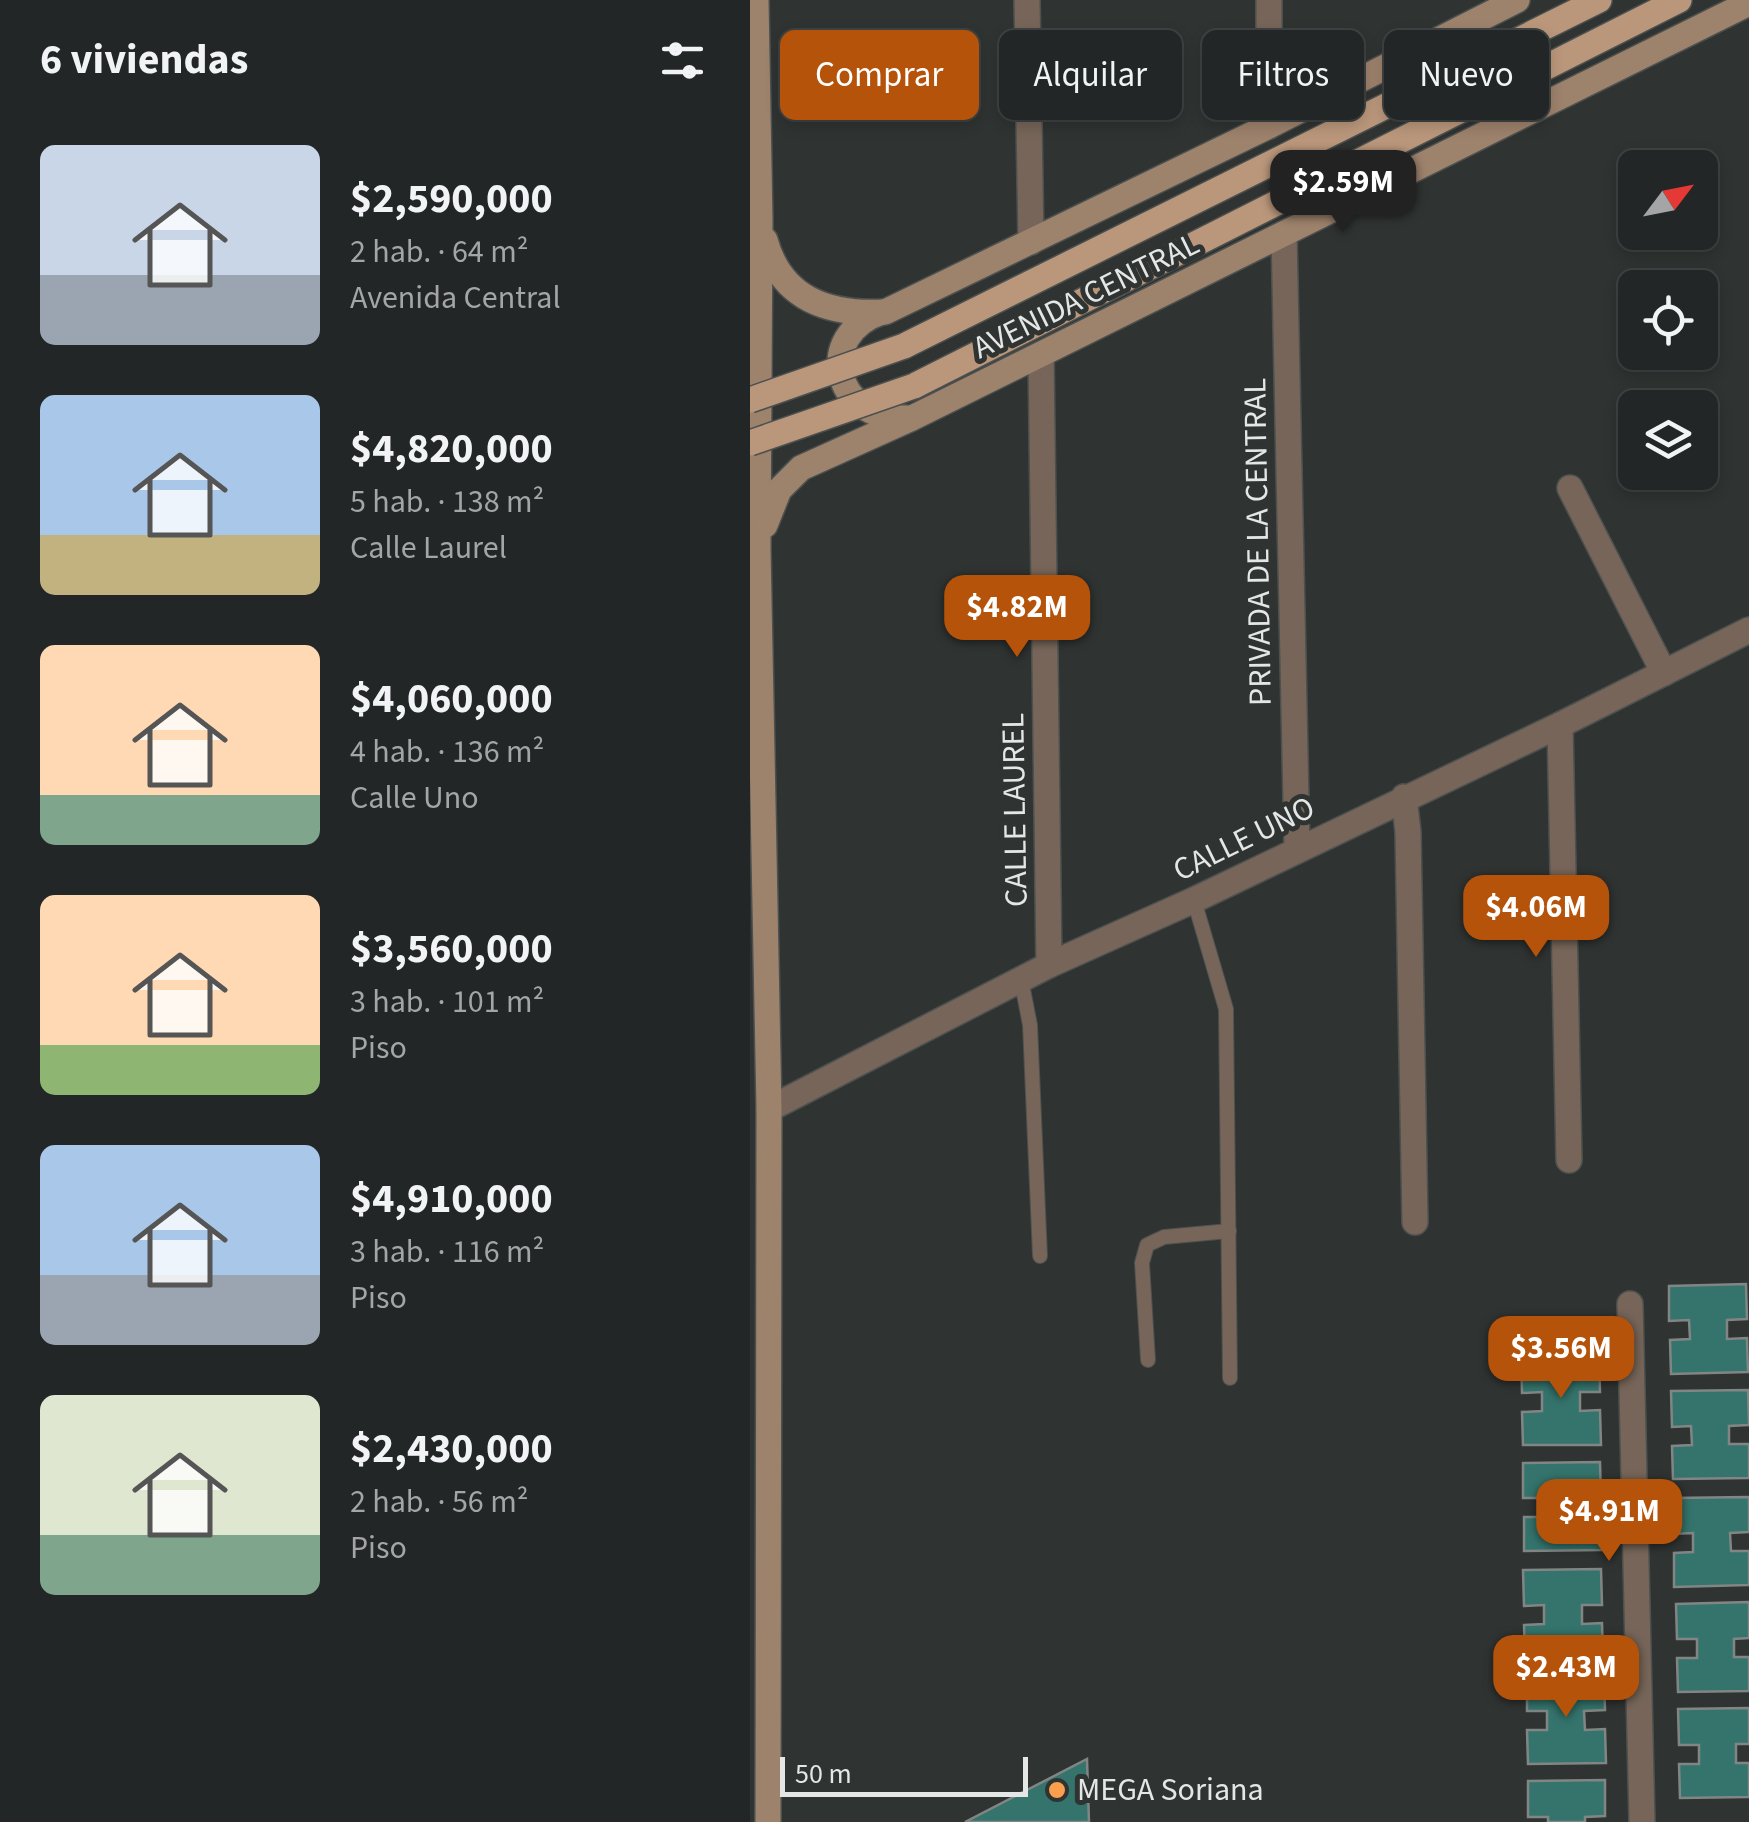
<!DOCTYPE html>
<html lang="es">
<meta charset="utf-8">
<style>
:root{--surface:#232626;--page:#2b2e2e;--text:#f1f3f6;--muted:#a3a5a7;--line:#404343;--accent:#b45309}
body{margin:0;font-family:"Source Sans 3",sans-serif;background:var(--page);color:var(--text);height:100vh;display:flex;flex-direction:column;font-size:38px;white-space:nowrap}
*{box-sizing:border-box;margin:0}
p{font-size:32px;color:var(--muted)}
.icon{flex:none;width:55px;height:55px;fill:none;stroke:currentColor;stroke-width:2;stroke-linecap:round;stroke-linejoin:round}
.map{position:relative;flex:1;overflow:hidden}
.drawer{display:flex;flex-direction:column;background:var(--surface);width:750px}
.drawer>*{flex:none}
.banner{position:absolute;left:30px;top:30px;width:818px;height:90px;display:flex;gap:20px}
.needle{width:65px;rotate:58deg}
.controls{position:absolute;left:868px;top:150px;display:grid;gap:20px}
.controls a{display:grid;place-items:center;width:100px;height:100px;border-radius:15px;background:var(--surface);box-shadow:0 5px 15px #0003,0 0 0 2px var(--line);font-size:50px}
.scale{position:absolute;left:30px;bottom:25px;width:248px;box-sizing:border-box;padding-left:10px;border:5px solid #e5e7e7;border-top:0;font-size:28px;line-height:35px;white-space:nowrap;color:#e5e7e7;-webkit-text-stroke:8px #2f3332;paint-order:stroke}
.price{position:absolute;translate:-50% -85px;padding:0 22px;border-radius:20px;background:var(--accent);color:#fff;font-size:32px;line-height:65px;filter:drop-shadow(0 2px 5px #0008)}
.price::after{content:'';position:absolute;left:50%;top:60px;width:30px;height:22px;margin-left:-15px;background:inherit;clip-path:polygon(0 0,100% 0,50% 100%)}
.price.current{background:#222;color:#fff}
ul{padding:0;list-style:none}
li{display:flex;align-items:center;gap:30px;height:250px;padding:0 40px}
li span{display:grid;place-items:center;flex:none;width:280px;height:200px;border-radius:15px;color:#555}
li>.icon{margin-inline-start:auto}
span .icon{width:120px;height:120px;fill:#fffc;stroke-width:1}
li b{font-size:42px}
h2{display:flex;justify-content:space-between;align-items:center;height:120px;padding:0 40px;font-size:42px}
.tag{padding:0 35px;border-radius:15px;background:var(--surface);box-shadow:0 5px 15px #0003,0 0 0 2px var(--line);font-size:35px;line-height:90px}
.tag.current{background:var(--accent);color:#fff}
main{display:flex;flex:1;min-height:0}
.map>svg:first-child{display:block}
</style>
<main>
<section class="drawer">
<h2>6 viviendas<svg class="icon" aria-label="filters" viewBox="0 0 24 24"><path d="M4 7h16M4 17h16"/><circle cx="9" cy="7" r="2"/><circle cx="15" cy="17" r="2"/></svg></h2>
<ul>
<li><span style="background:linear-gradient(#c9d6e8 65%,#9aa5b1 0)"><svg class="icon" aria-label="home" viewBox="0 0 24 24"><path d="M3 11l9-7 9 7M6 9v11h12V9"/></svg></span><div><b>$2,590,000</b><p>2 hab. · 64 m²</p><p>Avenida Central</p></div></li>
<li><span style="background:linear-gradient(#a9c7e8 70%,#c2b280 0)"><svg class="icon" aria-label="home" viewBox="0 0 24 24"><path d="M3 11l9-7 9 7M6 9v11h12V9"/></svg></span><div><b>$4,820,000</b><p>5 hab. · 138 m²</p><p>Calle Laurel</p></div></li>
<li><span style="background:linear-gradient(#ffd9b3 75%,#7fa58c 0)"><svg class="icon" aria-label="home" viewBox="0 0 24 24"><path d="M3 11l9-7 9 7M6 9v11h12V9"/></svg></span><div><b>$4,060,000</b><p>4 hab. · 136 m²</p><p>Calle Uno</p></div></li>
<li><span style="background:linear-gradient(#ffd9b3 75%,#8fb573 0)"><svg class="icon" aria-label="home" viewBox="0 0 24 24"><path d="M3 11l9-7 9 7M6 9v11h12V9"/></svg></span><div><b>$3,560,000</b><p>3 hab. · 101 m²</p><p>Piso</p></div></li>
<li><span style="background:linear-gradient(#a9c7e8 65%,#9aa5b1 0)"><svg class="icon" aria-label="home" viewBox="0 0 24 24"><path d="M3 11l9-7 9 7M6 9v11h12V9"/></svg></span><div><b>$4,910,000</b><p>3 hab. · 116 m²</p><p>Piso</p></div></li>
<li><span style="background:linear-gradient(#dfe7d0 70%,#7fa58c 0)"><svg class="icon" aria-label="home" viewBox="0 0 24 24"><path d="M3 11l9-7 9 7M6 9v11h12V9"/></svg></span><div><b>$2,430,000</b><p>2 hab. · 56 m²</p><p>Piso</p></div></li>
</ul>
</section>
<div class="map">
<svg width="999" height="1822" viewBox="0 0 999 1822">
<rect width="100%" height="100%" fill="#2f3332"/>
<g fill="#34746c" stroke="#818685" stroke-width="2.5">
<polygon points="996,1284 997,1319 977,1320 977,1339 997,1338 998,1372 921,1374 920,1340 940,1339 939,1320 919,1321 919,1286"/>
<polygon points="849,1356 850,1392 830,1392 830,1411 850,1410 851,1445 773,1445 772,1412 792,1411 792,1392 772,1393 771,1357"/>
<polygon points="998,1390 999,1425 979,1426 979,1444 999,1444 999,1478 923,1479 922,1446 942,1445 941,1426 922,1427 921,1391"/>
<polygon points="850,1462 851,1498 831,1498 831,1517 851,1516 852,1550 774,1551 774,1517 793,1517 793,1498 773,1498 773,1463"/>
<polygon points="999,1497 999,1532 980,1533 981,1551 999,1551 999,1585 924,1587 924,1553 943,1552 943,1533 923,1534 922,1498"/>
<polygon points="851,1569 852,1605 832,1605 832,1624 852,1623 853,1657 775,1658 774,1625 794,1624 794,1605 774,1606 773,1570"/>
<polygon points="999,1602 999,1638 984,1639 984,1657 999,1657 999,1691 928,1692 927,1658 947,1658 947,1639 927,1639 926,1604"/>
<polygon points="854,1675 855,1710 834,1711 835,1730 855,1729 856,1763 778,1764 777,1730 797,1730 797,1711 777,1711 777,1676"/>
<polygon points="999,1708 999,1744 986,1744 986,1763 999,1763 999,1797 930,1798 929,1764 949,1764 949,1745 929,1745 928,1709"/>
<polygon points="337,1759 339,1822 215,1822"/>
<polygon points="855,1780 855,1816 835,1817 835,1822 798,1822 798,1817 778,1817 778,1781"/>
</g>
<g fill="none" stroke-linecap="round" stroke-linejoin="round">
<g stroke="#4c504f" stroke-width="16">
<g id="lane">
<polyline points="444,900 476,1009 480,1378"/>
<polyline points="271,979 280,1025 290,1256"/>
<polyline points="398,1360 392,1263 397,1245 414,1237 479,1231"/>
</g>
</g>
<g stroke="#4c504f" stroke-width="28">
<g id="street">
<polyline points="277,0 281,242"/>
<polyline points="519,0 519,126"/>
<polyline points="534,234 547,849"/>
<polyline points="291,355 299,965"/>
<polyline points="820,488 914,673"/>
<polyline points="810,725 819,1160"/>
<polyline points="654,797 658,832 665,1222"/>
<polyline points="19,1109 299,965 444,900 810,725 999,630"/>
<polyline points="880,1304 892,1822"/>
</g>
</g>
<g stroke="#4c504f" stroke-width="28">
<g id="secondary">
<polyline points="6,0 10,220 8,548 19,1109 18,1822"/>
<path d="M15 240C31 299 78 315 135 312L519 126 767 0"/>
<path d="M132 312C64 335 83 421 157 418"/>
<polyline points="15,525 29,490 51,468 162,418 999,3"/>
</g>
</g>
<g stroke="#4c504f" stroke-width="28">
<g id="primary">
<polyline points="154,346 849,0"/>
<polyline points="164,386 929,0"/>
</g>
</g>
<use href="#lane" stroke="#766558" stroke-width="14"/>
<use href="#street" stroke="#766558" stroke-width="25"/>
<use href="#secondary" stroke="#9d826c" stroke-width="25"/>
<use href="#primary" stroke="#ba977b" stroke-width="25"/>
<g stroke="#4c504f" stroke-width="28" stroke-linecap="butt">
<g id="primary-bridge">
<polyline points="0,400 154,346"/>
<polyline points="0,443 164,386"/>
</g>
</g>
<use href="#primary-bridge" stroke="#ba977b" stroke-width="25"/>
</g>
<circle fill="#f99f4d" stroke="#2f3332" stroke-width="4" cx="307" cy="1790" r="10"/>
<g text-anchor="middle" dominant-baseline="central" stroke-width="10" stroke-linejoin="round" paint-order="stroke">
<g font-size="32" fill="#e5e7e7" stroke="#2f3332">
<text transform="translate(336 296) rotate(-26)">AVENIDA CENTRAL</text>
<text transform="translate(508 542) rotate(-91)">PRIVADA DE LA CENTRAL</text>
<text transform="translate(265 810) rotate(-91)">CALLE LAUREL</text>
<text transform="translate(494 839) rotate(-26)">CALLE UNO</text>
</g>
<g font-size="32" fill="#e5e7e7" stroke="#2f3332" text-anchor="start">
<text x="327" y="1790">MEGA Soriana</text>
</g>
</g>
</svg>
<div class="controls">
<a><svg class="needle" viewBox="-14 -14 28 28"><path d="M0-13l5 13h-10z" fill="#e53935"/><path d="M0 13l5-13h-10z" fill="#a3a5a7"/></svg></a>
<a><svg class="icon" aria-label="locate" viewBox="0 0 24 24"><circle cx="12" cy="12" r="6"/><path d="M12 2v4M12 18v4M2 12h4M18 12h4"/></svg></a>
<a><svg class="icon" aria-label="layers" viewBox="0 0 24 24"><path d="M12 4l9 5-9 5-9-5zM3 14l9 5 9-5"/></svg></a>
</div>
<div class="scale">50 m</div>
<b class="price current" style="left:593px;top:235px">$2.59M</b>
<b class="price" style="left:267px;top:660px">$4.82M</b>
<b class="price" style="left:786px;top:960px">$4.06M</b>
<b class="price" style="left:811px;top:1401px">$3.56M</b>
<b class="price" style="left:859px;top:1564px">$4.91M</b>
<b class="price" style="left:816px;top:1720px">$2.43M</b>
<div class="banner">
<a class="tag current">Comprar</a>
<a class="tag">Alquilar</a>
<a class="tag">Filtros</a>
<a class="tag">Nuevo</a>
</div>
</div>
</main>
